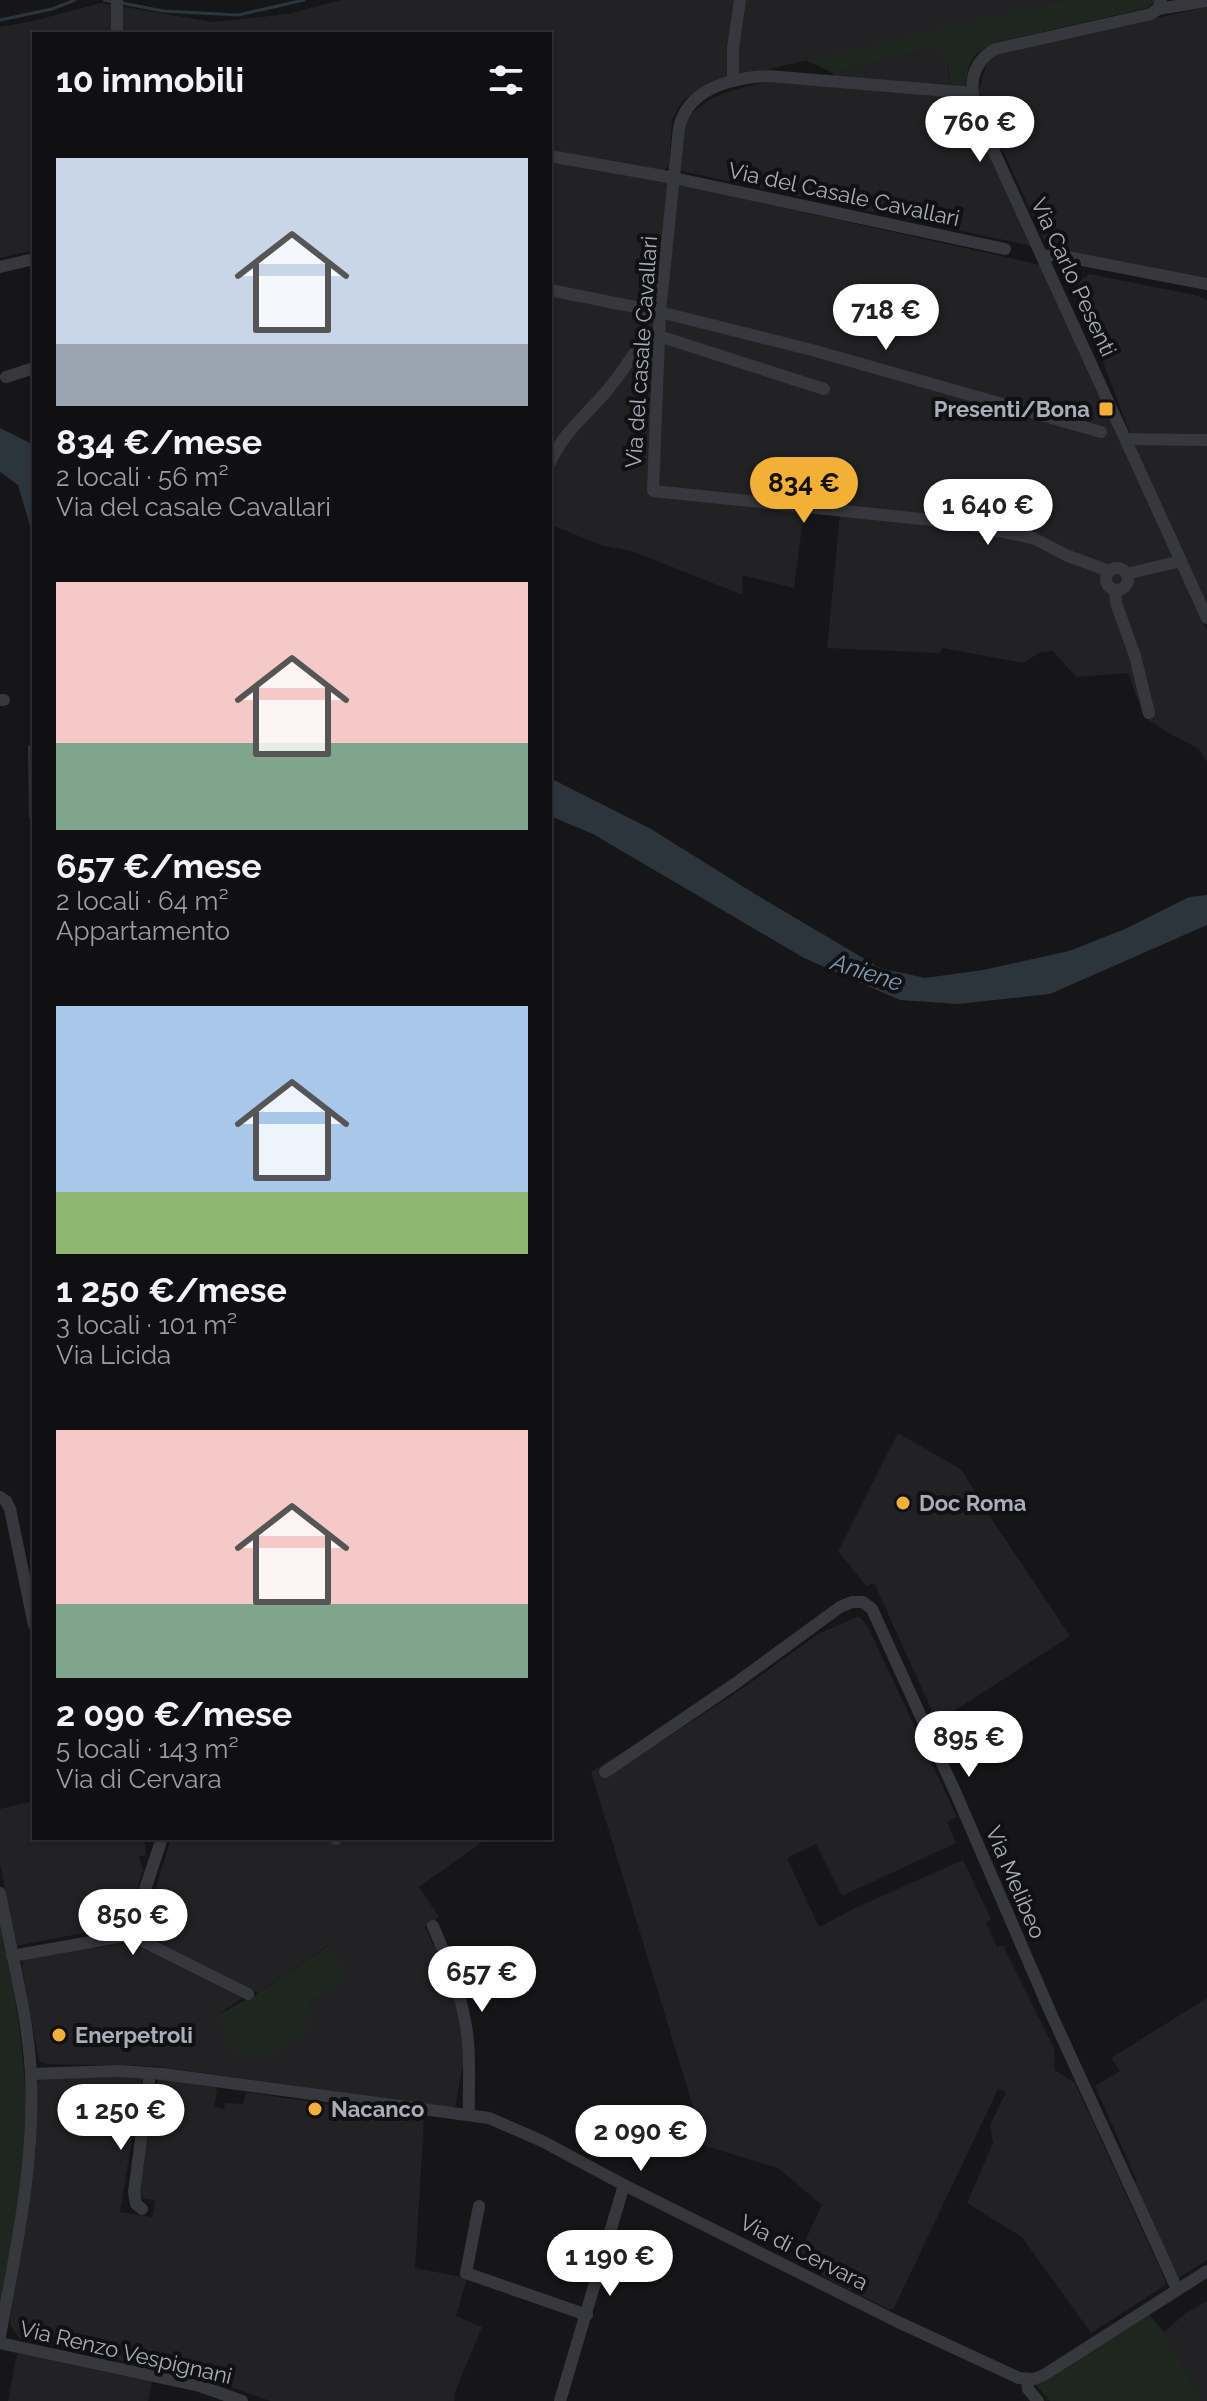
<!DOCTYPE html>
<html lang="it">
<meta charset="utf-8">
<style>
:root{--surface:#101012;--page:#1e1e20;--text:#f1f3f6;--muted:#9c9d9f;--line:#303032;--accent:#f2b134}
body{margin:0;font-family:Raleway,sans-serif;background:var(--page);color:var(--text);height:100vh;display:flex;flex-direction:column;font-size:30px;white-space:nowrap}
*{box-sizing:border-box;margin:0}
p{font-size:26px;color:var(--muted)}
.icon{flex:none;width:44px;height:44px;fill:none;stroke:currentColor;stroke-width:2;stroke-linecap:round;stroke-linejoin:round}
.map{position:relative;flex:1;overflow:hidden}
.drawer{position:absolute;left:32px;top:32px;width:520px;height:1808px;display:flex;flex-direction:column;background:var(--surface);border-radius:0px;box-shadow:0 2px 6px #0004,0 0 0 2px var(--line)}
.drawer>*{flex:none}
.price{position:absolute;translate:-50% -68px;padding:0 18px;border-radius:28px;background:#fff;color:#222;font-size:26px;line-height:52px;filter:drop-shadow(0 2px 4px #0008)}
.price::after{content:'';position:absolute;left:50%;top:48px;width:24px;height:18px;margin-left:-12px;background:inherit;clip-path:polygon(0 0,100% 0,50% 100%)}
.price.selected{background:var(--accent);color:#111}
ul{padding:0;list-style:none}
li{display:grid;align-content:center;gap:16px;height:424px;padding:0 24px}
li span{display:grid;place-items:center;height:248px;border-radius:0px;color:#555}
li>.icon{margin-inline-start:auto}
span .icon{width:144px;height:144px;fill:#fffc;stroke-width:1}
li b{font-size:34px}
h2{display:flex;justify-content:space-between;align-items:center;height:96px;padding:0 24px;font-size:34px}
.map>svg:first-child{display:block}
</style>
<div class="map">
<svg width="1207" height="2401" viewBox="0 0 1207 2401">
<rect width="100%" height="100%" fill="#161618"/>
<g fill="#222225">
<polygon points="341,0 1065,0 709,83 684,100 678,108 672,120 669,166 661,172 550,153 550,34 34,34 34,250 0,258 0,27 33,21 101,3 213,22 288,14"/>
<polygon points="1207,7 1207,279 1047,247 983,107 979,90 987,62 1001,52"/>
<polygon points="935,48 941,51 946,59 951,87 834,76 833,73"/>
<polygon points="766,82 962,96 1032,246 681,171 678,167 684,125 692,113 712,98 730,91"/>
<polygon points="550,160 669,183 656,303 648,496 804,511 794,588 742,575 743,595 632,551 600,545 550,524"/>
<polygon points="676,184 1041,265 1207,630 1207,762 1199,749 1172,735 1144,717 1128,673 1076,677 1053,651 1041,652 1023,663 943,648 939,653 827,648 840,515 962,530 1016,539 1032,542 1102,573 1111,564 1097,563 1027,532 657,486 665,308"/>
<polygon points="1089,274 1195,295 1207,300 1207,434 1130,433 1074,286"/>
<polygon points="1133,443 1207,445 1207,605"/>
<polygon points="898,1433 962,1470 985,1509 1070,1636 939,1721 933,1713 874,1583 866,1586 838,1551"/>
<polygon points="859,1616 868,1627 957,1817 947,1822 956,1843 842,1896 816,1844 787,1858 819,1927 855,1908 963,1860 991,1919 986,1922 997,1947 1003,1945 1054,2048 1055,2070 1075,2083 1167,2284 1091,2333 1022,2237 967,2203 993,2143 990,2125 1006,2092 998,2089 894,2308 890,2310 822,2276 823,2273 820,2268 806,2261 800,2261 794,2264 822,2205 778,2168 705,2146 591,1772 650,1735 657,1744 743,1688 818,1634"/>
<polygon points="34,1801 34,1838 144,1838 146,1855 139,1857 143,1870 126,1925 16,1946 0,1864 0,1809"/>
<polygon points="171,1838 488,1838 419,1887 439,1917 425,1927 451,1980 461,2027 464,2057 455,2108 154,2066 47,2064 40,2061 38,2057 22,1966 23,1959 130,1942 242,1998 218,2015 308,2003 347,1978 328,1945 258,1993 149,1938 144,1932 144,1927"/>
<polygon points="1207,1998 1207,2260 1177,2279 1134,2184 1137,2181 1095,2086 1120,2071 1111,2058"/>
<polygon points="116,2077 142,2079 120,2212 152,2217 155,2200 145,2199 140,2195 140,2187 156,2084 160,2078 215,2087 217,2091 214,2107 224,2109 225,2103 243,2104 246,2092 424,2119 415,2268 467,2278 456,2316 482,2327 455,2392 454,2401 270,2401 214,2381 20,2339 11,2326 10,2320 36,2148 38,2082 41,2079"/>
<polygon points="1207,2301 1207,2401 1202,2401 1164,2332 1185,2314"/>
<polygon points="17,2353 152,2382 148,2401 8,2401"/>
</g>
<g fill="#1e261f">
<path d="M1065 0H1156L1148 8 997 42C972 53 968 60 966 88L951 87C949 72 949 55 935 48L833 73 805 60Z"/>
<path d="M0 1918C14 1990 28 2062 26 2136 25 2195 10 2254 0 2312Z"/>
<polygon points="329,1945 348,1978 308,2003 307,2032 275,2054 233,2054 218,2015 258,1993"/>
<polygon points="1149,2315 1164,2332 1202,2401 1050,2401 1035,2384 1045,2381"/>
</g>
<g fill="#2c353c">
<polygon points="0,428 34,445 34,539 18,485 0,472"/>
<polygon points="28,745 34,746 34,821 29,818"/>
<polygon points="550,778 651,829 755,894 880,968 925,978 983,970 1069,951 1125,929 1189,897 1207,895 1207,925 1050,994 958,1004 900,1000 804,958 593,834 550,816"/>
</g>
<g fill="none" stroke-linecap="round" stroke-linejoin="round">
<g stroke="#2c353c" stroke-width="3">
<polyline points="104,0 114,2"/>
<polyline points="122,3 163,11 238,15 304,0"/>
<polyline points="0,20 52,9 75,0"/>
</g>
<g stroke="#37383d" stroke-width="12">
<polyline points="117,0 117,34"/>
<path d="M1161 0 1158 9 1151 14 995 49C955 73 978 113 991 145L1207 618"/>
<polyline points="1158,9 1207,1"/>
<polyline points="733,81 733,48 740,0"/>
<path d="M972 93 768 76C732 78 688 88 679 128L660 312 653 491 960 523 1033 538 1068 556 1109 571"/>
<polyline points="550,156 674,178 1005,249"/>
<polyline points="1042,256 1057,255 1207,284"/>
<polyline points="0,267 34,259"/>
<polyline points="550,290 660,312 812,350 1101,432"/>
<polyline points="6,377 34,368"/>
<polyline points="1126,439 1207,440"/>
<path d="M550 463C562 434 585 416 605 393 619 377 631 358 643 341L649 337 659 336 824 389"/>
<circle cx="1117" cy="579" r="11"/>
<polyline points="1126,574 1181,561"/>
<polyline points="1115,590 1116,603 1135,656 1149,713"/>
<polyline points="0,700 4,700"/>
<polyline points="0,1497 6,1501 10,1509 34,1625"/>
<polyline points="605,1772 736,1683 840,1607 852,1602 863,1602 872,1609 957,1796 1049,2009 1177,2289"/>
<polyline points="334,1838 336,1839"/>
<path d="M0 1893C11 1953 28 2014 31 2075 35 2164 16 2249 0 2336"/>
<path d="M433 1926C448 1961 462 1995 467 2033 471 2060 468 2088 469 2115"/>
<polyline points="130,1935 162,1838"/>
<polyline points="12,1956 130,1935 248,1994"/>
<polyline points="31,2074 117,2071 163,2074 489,2118 542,2141 624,2185 896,2321 1019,2378 1034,2379 1044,2375 1207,2271"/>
<polyline points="479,2206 466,2273 587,2315"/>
<polyline points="142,2209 136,2204 134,2192 150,2073"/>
<polyline points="0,2343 200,2386 242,2401"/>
<polyline points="1027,2379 1028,2389 1038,2401"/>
<polyline points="560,2401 624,2185"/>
</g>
</g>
<g fill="#f2b134" stroke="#111113" stroke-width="3">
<rect x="1098" y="401" width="16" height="16" rx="4"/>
<circle cx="903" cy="1503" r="8"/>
<circle cx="59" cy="2035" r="8"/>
<circle cx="315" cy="2109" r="8"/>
</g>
<g text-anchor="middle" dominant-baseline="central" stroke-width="8" stroke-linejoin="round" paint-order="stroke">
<g font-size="22" fill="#a8adb8" stroke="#111113">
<text transform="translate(844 194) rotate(12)">Via del Casale Cavallari</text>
<text transform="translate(1074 277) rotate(65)">Via Carlo Pesenti</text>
<text transform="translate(641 352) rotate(-86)">Via del casale Cavallari</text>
<text transform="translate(1016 1882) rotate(67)">Via Melibeo</text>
<text transform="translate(804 2252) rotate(27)">Via di Cervara</text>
<text transform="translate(126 2352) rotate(13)">Via Renzo Vespignani</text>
</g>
<g font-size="22" font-weight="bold" fill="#a8adb8" stroke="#111113" text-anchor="start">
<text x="1090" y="409" text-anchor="end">Presenti/Bona</text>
<text x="919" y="1503">Doc Roma</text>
<text x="75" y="2035">Enerpetroli</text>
<text x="331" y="2109">Nacanco</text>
</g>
<g font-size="24" font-style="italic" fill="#7f9bb3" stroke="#111113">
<text transform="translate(867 972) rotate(18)">Aniene</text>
</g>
</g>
</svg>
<b class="price" style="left:980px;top:164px">760 €</b>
<b class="price" style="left:886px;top:352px">718 €</b>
<b class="price selected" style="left:804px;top:525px">834 €</b>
<b class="price" style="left:988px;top:547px">1 640 €</b>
<b class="price" style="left:969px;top:1779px">895 €</b>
<b class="price" style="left:133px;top:1957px">850 €</b>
<b class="price" style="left:482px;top:2014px">657 €</b>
<b class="price" style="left:121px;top:2152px">1 250 €</b>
<b class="price" style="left:641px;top:2173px">2 090 €</b>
<b class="price" style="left:610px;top:2298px">1 190 €</b>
<section class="drawer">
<h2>10 immobili<svg class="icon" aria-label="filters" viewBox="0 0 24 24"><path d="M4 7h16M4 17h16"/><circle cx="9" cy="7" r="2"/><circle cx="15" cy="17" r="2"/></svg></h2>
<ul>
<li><span style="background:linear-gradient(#c9d6e8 75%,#9aa5b1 0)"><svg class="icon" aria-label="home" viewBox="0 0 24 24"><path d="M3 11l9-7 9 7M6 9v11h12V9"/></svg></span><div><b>834 €/mese</b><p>2 locali · 56 m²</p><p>Via del casale Cavallari</p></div></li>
<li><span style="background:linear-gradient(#f6c9c9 65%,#7fa58c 0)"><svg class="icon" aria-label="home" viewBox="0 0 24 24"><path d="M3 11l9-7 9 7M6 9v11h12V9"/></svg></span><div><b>657 €/mese</b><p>2 locali · 64 m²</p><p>Appartamento</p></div></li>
<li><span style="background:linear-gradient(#a9c7e8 75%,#8fb573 0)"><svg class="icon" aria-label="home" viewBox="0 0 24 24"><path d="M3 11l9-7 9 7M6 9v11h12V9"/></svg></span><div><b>1 250 €/mese</b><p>3 locali · 101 m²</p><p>Via Licida</p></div></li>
<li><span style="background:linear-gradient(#f6c9c9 70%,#7fa58c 0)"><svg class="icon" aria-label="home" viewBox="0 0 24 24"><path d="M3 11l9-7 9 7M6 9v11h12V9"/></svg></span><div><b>2 090 €/mese</b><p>5 locali · 143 m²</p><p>Via di Cervara</p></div></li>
</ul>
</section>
</div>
